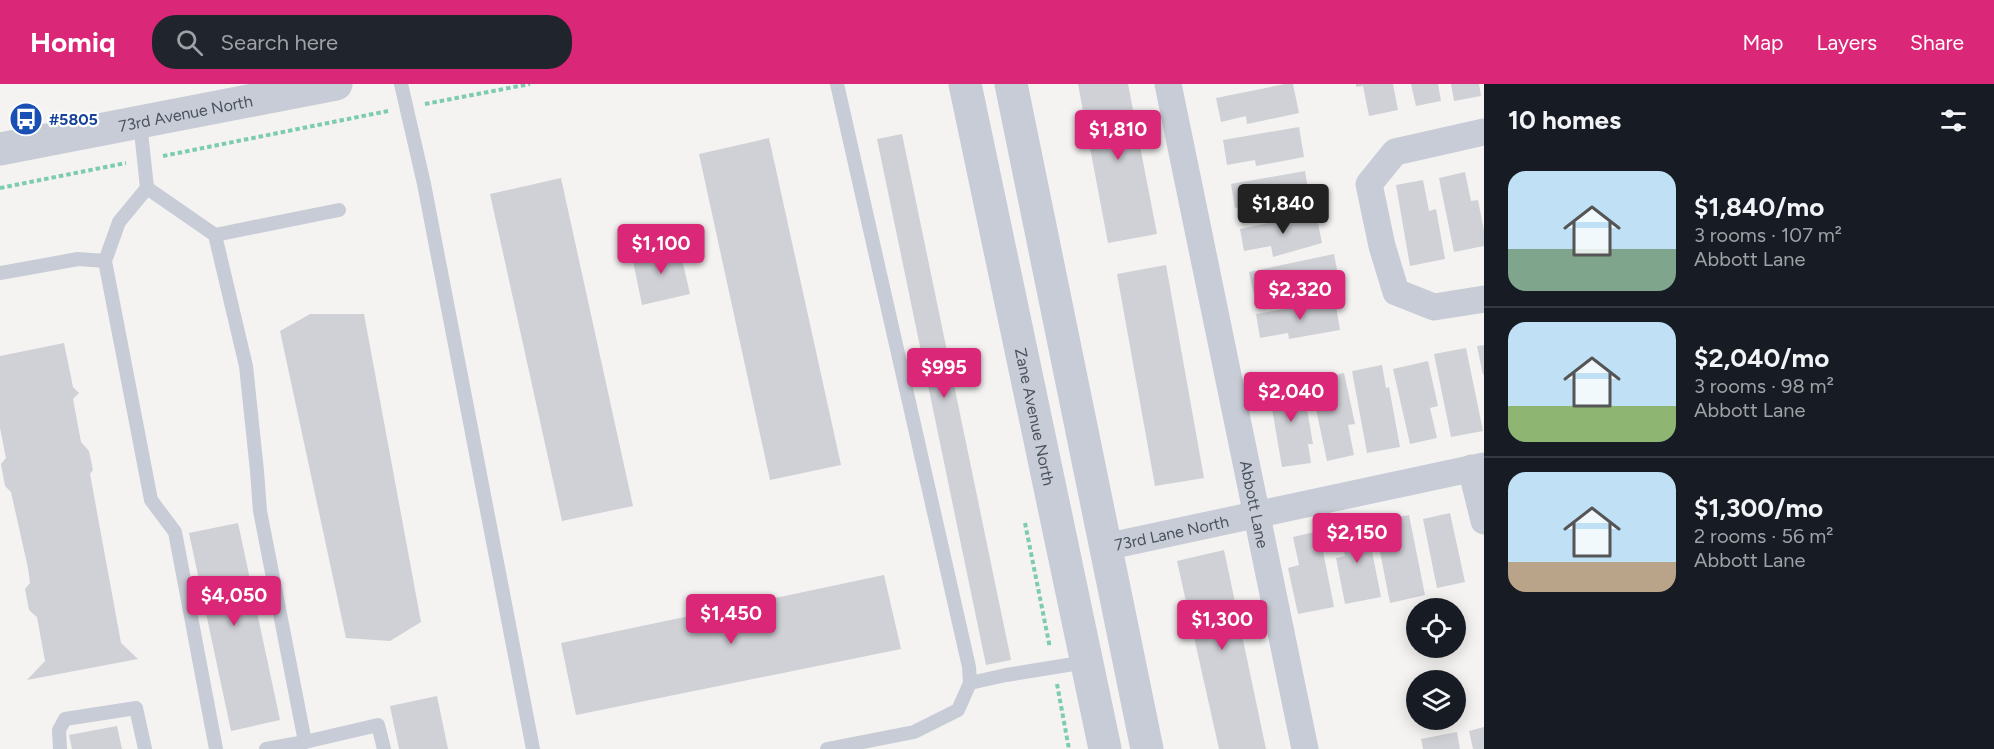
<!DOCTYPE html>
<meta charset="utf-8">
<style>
:root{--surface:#171b24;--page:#20242c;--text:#f1f3f6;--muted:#9ea1a6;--line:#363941;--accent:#db2777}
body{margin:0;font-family:Figtree,sans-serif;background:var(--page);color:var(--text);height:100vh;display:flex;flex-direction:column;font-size:22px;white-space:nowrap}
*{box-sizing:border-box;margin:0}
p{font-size:20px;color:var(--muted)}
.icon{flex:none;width:33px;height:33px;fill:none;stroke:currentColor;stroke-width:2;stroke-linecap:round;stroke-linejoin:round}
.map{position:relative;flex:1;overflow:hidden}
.details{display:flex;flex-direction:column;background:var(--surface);width:510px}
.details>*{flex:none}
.controls{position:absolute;left:1406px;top:514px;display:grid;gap:12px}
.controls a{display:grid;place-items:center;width:60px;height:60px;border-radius:50%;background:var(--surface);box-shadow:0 3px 15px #0003;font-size:30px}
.price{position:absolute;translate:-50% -51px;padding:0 14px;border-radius:6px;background:var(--accent);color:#fff;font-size:20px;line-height:39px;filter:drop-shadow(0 2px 3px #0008)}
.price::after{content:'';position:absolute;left:50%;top:36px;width:18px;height:14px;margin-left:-9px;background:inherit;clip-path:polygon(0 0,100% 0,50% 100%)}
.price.current{background:#222;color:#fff}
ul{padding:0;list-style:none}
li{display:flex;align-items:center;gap:18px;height:150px;padding:0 24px}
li+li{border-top:2px solid var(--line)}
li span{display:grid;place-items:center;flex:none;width:168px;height:120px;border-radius:18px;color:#555}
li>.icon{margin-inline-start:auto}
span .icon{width:72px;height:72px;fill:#fffc;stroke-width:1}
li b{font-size:26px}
h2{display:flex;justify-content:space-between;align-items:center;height:72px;padding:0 24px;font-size:26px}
header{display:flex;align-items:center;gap:36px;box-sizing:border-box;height:84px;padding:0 30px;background:var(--accent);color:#fff}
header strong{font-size:28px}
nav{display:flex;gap:33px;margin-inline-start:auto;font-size:21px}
.search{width:420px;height:54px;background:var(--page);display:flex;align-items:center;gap:15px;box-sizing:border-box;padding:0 21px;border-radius:24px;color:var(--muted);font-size:22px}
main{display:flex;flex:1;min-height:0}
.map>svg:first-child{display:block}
</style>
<header>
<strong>Homiq</strong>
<div class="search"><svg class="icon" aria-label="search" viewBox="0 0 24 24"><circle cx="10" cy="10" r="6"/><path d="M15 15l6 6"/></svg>Search here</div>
<nav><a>Map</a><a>Layers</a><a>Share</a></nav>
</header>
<main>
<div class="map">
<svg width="1484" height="665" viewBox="0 0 1484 665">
<rect width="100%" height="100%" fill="#f4f3f2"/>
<g fill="#cfd1d6">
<polygon points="1078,0 1128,0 1157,150 1108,159"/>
<polygon points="1285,0 1293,0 1299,29 1247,40 1246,32 1221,38 1216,14"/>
<polygon points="1356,0 1393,0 1398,26 1369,32 1363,2 1356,3"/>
<polygon points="1411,0 1438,0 1441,17 1416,22"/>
<polygon points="1451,0 1479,0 1481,12 1454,17"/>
<polygon points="1299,43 1304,73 1256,82 1255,76 1227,81 1223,56"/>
<polygon points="902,50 1011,576 986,581 877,55"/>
<polygon points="769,54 841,381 770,396 699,70"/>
<polygon points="1305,87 1310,117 1265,126 1264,119 1235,124 1231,100"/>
<polygon points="1465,88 1471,117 1478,116 1484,147 1484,162 1454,168 1439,94"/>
<polygon points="561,94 633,422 562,437 490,110"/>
<polygon points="1423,96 1429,127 1436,125 1445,175 1410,182 1396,101"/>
<polygon points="1316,129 1322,159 1273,173 1271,162 1244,167 1240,145"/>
<polygon points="679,162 690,210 642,221 632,172"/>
<polygon points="1334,170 1340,201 1281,213 1279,206 1254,211 1249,188"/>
<polygon points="1166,181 1204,394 1155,402 1117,190"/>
<polygon points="1335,216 1340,246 1289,255 1288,249 1260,254 1256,230"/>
<polygon points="310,230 364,230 421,538 390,557 346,554 280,247"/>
<polygon points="64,259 73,303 79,309 73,315 81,358 89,367 93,386 90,390 121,559 138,575 27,596 45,577 37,533 29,526 25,505 30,499 28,484 11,408 5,402 1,380 6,374 0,344 0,272"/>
<polygon points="1484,261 1484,290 1483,291 1477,262"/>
<polygon points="1466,264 1483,347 1451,353 1434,270"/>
<polygon points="1428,277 1438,322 1430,324 1437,354 1410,360 1393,285"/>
<polygon points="1382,281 1386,304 1389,303 1400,363 1367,369 1352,287"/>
<polygon points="1344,289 1355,340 1348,341 1354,371 1327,377 1310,297"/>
<polygon points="1302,296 1313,360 1308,360 1311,379 1282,383 1268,301"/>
<polygon points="1450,429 1465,498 1437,504 1423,435"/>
<polygon points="1409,431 1425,511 1390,519 1380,468 1388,466 1382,436"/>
<polygon points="1366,437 1381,513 1345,520 1336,474 1345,472 1338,442"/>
<polygon points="238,439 280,636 231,647 189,449"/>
<polygon points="1319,447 1334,523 1298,530 1288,484 1299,481 1293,453"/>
<polygon points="1224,466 1266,665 1219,665 1177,477"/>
<polygon points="884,491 901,565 576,631 561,559"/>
<polygon points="437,612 448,665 399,665 390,622"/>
<polygon points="117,642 122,665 72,665 69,651"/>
<polygon points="1484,643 1484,665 1473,665 1469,647"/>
<polygon points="1457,648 1460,665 1423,665 1421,655"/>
</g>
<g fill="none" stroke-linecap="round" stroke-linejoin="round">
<g stroke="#7dccb2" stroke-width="4" stroke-dasharray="4.5 3" stroke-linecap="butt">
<polyline points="425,20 530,0"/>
<polyline points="163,72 388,27"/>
<polyline points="0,104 126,79"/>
<polyline points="1025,439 1050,564"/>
<polyline points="1057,600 1069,665"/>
</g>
<g stroke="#c7ccd6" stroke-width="14">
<polyline points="401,0 424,100 533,665"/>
<polyline points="140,38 147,104 119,138 105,177 151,416 175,448 216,665"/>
<polyline points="147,104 215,151 246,282 257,387 260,427 305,658 266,665"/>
<polyline points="215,151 339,126"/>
<polyline points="0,189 78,175 105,177"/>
<polyline points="970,599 1006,591 1086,578"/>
<polyline points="305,658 378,641 384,665"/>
<polyline points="60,665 59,646 65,635 136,624 145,665"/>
<polyline points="827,665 914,648 958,626 970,599 969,583 837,0"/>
</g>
<g stroke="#c7ccd6" stroke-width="27">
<path id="s1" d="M1168 0 1305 665"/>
<polyline points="1484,48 1395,68 1369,100 1382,162 1396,208 1434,223 1484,215"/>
<polyline points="1471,384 1484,437"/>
<path id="s2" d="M1105 463 1484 382"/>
</g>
<g stroke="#c7ccd6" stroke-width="33">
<path id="s3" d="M965 0 1105 665"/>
<polyline points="1011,0 1147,665"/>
<path id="s4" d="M0 65 336 0"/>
</g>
</g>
<defs>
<g id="bus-disc" transform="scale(1.725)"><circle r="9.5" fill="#1a4fb4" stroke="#fff"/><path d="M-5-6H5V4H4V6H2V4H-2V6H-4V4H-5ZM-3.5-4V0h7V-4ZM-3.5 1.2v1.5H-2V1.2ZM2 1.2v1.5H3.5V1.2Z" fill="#fff"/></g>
</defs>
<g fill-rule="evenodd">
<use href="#bus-disc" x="26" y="35"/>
</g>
<g text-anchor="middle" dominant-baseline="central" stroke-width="4.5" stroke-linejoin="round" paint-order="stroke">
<g font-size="16" fill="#4a525f" stroke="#fff">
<text stroke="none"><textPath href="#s4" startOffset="189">73rd Avenue North</textPath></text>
<text stroke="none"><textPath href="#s3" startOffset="340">Zane Avenue North</textPath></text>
<text stroke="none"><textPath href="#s1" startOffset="429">Abbott Lane</textPath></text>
<text stroke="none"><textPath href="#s2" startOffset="68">73rd Lane North</textPath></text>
</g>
<g font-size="16" font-weight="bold" fill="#164399" stroke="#fff" text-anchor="start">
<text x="49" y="35">#5805</text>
</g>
</g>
</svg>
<div class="controls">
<a><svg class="icon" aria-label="locate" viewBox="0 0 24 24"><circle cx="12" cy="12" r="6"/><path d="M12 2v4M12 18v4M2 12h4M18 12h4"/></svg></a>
<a><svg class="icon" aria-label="layers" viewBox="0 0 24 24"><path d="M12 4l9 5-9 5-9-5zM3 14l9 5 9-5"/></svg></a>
</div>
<b class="price" style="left:1118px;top:77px">$1,810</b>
<b class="price current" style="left:1283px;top:151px">$1,840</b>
<b class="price" style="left:661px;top:191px">$1,100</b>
<b class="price" style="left:1300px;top:237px">$2,320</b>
<b class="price" style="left:944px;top:315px">$995</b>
<b class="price" style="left:1291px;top:339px">$2,040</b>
<b class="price" style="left:1357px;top:480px">$2,150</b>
<b class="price" style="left:234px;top:543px">$4,050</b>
<b class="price" style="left:731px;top:561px">$1,450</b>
<b class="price" style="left:1222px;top:567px">$1,300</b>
</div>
<section class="details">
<h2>10 homes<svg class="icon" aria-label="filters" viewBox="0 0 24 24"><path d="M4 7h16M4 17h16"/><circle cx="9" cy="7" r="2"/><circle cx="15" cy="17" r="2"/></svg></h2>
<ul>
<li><span style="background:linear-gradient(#bfe0f5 65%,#7fa58c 0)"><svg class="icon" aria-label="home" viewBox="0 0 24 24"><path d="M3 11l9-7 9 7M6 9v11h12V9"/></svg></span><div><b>$1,840/mo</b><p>3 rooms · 107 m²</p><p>Abbott Lane</p></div></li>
<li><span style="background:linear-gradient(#bfe0f5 70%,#8fb573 0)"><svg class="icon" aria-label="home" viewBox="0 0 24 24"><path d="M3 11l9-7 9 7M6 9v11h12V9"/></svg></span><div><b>$2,040/mo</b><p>3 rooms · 98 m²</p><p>Abbott Lane</p></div></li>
<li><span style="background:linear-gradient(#bfe0f5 75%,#b9a48a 0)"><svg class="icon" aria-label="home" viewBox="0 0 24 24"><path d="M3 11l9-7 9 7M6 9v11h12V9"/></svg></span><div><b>$1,300/mo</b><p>2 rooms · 56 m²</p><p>Abbott Lane</p></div></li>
</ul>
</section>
</main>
